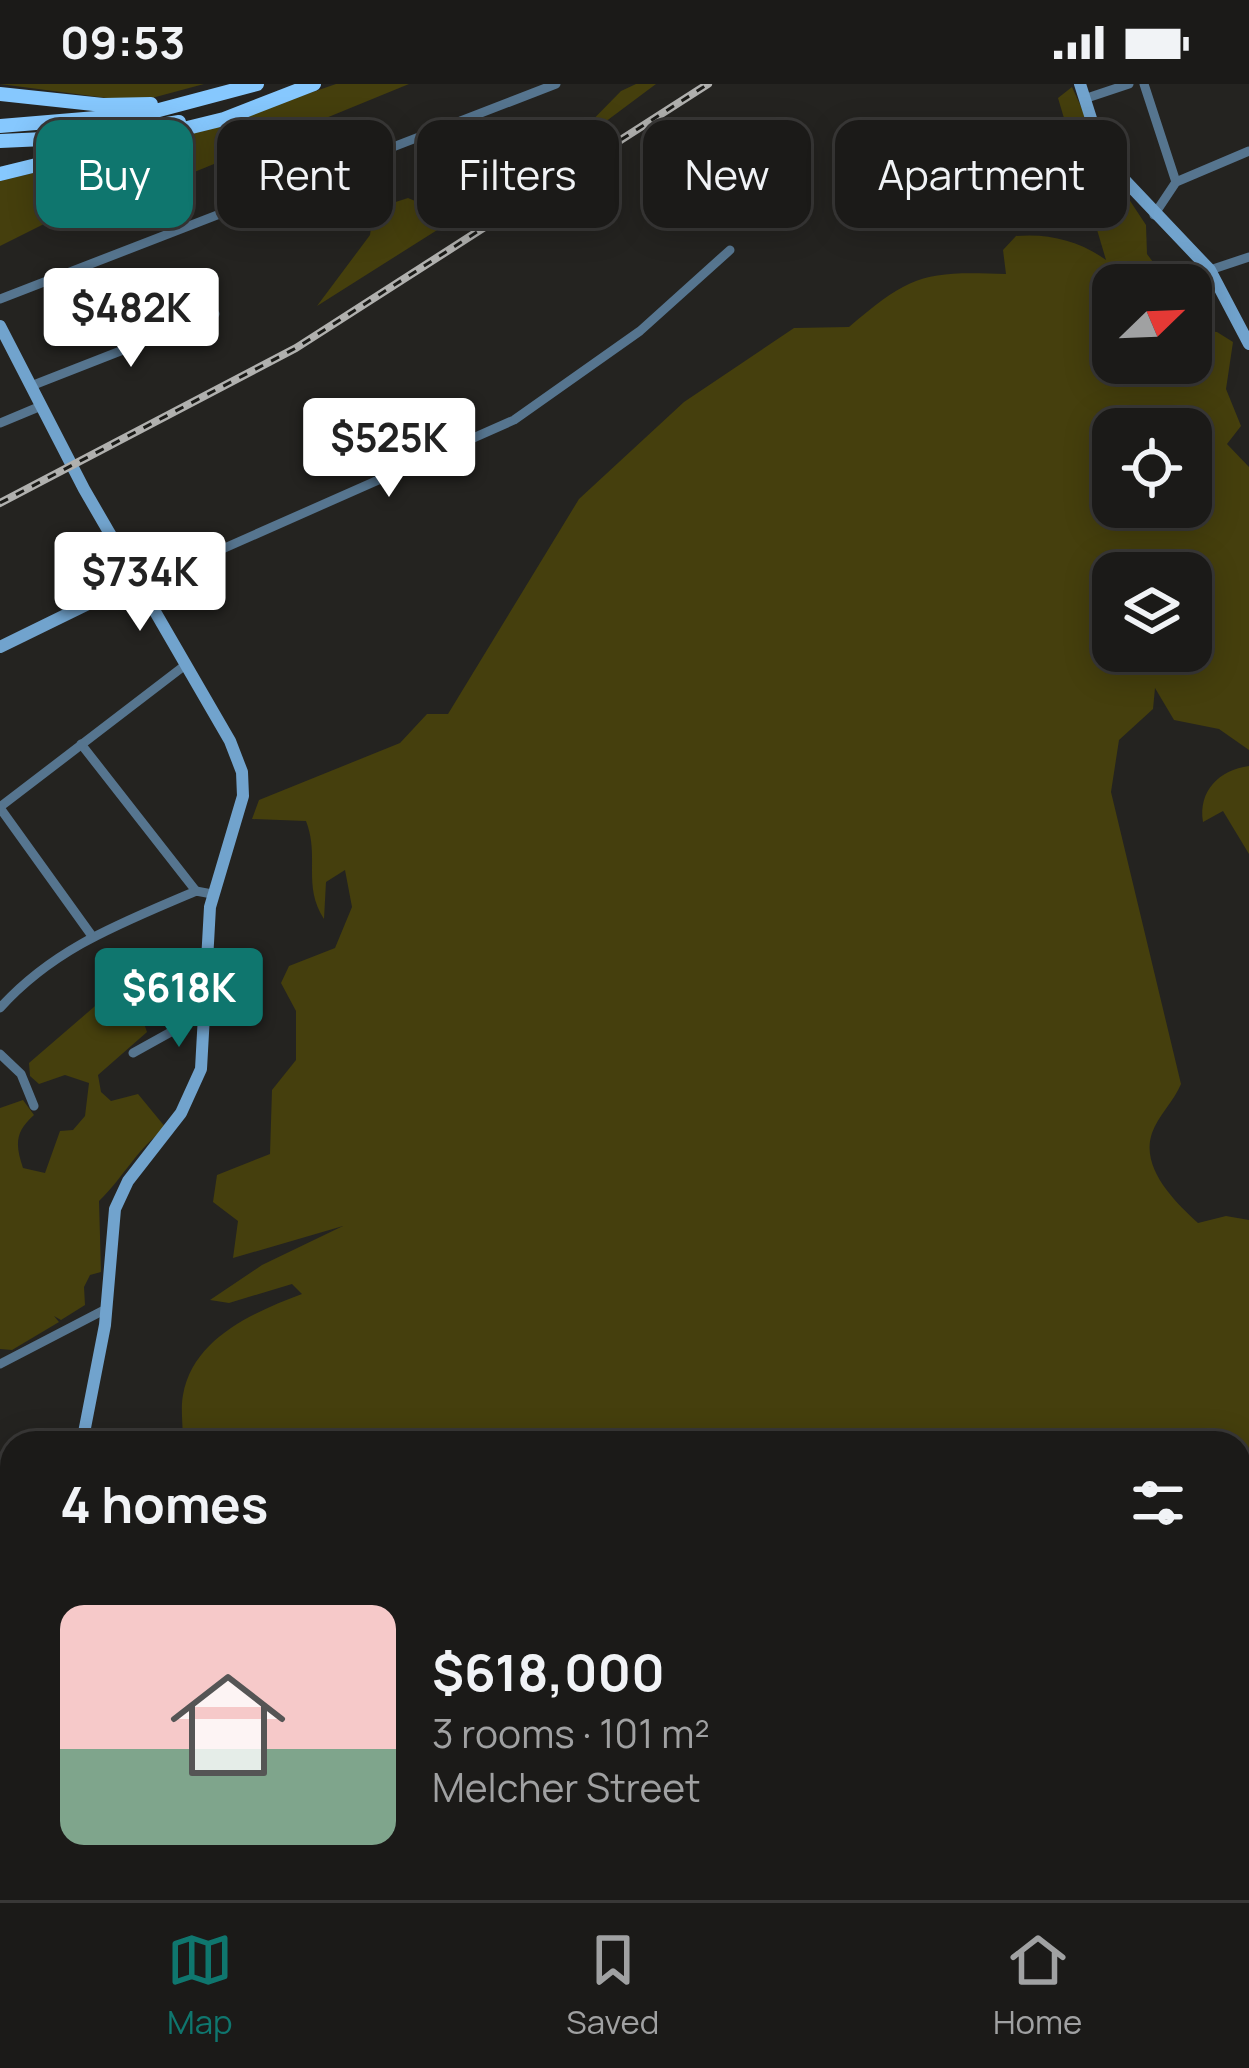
<!DOCTYPE html>
<meta charset="utf-8">
<style>
:root{--surface:#1b1a18;--page:#282725;--text:#f1f3f6;--muted:#a0a1a2;--line:#393837;--accent:#0f766e}
body{margin:0;font-family:Manrope,sans-serif;background:var(--page);color:var(--text);height:100vh;display:flex;flex-direction:column;font-size:45px;white-space:nowrap}
*{box-sizing:border-box;margin:0}
p{font-size:39px;color:var(--muted)}
.icon{flex:none;width:66px;height:66px;fill:none;stroke:currentColor;stroke-width:2;stroke-linecap:round;stroke-linejoin:round}
.map{position:relative;flex:1;overflow:hidden}
.sheet{position:absolute;left:0px;top:1347px;width:1251px;height:471px;display:flex;flex-direction:column;background:var(--surface);border-radius:36px 36px 0 0;box-shadow:0 6px 30px #0003,0 0 0 3px var(--line)}
.sheet>*{flex:none}
.banner{position:absolute;left:36px;top:36px;width:1179px;height:108px;display:flex;gap:24px}
.needle{width:78px;rotate:67deg}
.buttons{position:absolute;left:1092px;top:180px;display:grid;gap:24px}
.buttons a{display:grid;place-items:center;width:120px;height:120px;border-radius:24px;background:var(--surface);box-shadow:0 6px 30px #0003,0 0 0 3px var(--line);font-size:60px}
.price{position:absolute;translate:-50% -102px;padding:0 27px;border-radius:12px;background:#fff;color:#222;font-size:39px;line-height:78px;filter:drop-shadow(0 3px 6px #0008)}
.price::after{content:'';position:absolute;left:50%;top:72px;width:36px;height:27px;margin-left:-18px;background:inherit;clip-path:polygon(0 0,100% 0,50% 100%)}
.price.selected{background:var(--accent);color:#fff}
ul{padding:0;list-style:none}
li{display:flex;align-items:center;gap:36px;height:300px;padding:0 60px}
li span{display:grid;place-items:center;flex:none;width:336px;height:240px;border-radius:24px;color:#555}
li>.icon{margin-inline-start:auto}
span .icon{width:144px;height:144px;fill:#fffc;stroke-width:1}
li b{font-size:51px}
h2{display:flex;justify-content:space-between;align-items:center;height:144px;padding:0 60px;font-size:51px}
.chip{padding:0 42px;border-radius:24px;background:var(--surface);box-shadow:0 6px 30px #0003,0 0 0 3px var(--line);font-size:42px;line-height:108px}
.chip.selected{background:var(--accent);color:#fff}
.status{display:flex;justify-content:space-between;align-items:center;height:84px;padding:0 60px;background:var(--surface);direction:ltr}
.status svg{height:33px;fill:currentColor}
.tabs{display:flex;justify-content:space-around;align-items:center;height:168px;border-top:3px solid var(--line);background:var(--surface);font-size:33px;color:var(--muted)}
.tabs a{display:grid;justify-items:center;gap:6px}
.tabs .selected{color:var(--accent)}
.map>svg:first-child{display:block}
</style>
<div class="status"><b>09:53</b><svg viewBox="0 0 49 12"><path d="M0 12V9h3v3zM5 12V6h3v6zM10 12V3h3v9zM15 12V0h3v12zM26 1h20v11H26zM47 4h2v5h-2z"/></svg></div>
<div class="map">
<svg width="1249" height="1816" viewBox="0 0 1249 1816">
<rect width="100%" height="100%" fill="#242320"/>
<g fill="#453f0d" fill-rule="evenodd">
<polygon points="0,0 204,0 137,18"/>
<polygon points="336,0 409,0 92,130 62,131 0,162 0,97 176,55"/>
<polygon points="636,0 656,0 589,50 317,222 370,151 374,125 408,114 432,124 464,119 502,92 575,54 621,7"/>
<path d="M1072 3 1111 88 1146 141 1147 170 1170 201H1113V279H1191V245L1217 248 1233 258 1226 305 1241 342 1227 360 1249 383V666L1219 645 1174 636 1155 604 1153 625 1119 656 1111 708 1181 1000C1174 1017 1158 1032 1152 1049 1140 1084 1175 1118 1198 1139L1226 1132 1249 1136V1816H616L605 1806H1239V1359H236L225 1349 182 1359C184 1343 180 1327 183 1311 193 1254 254 1228 302 1210L292 1200 229 1219 210 1216 262 1181 343 1142 233 1174 238 1137 213 1118 217 1091 270 1070 272 1006 296 976V927L281 899 289 882 335 864 352 823 345 786 326 798 324 835C302 801 320 773 306 737L252 735 259 716 400 659 427 630H448L579 415 684 318 794 244 849 243C911 190 924 187 1006 190L1003 166 1016 152C1049 149 1080 157 1106 176L1058 14ZM1113 345H1191V423H1113ZM1113 489H1191V567H1113Z"/>
<path d="M1249 682V770L1223 727 1203 738C1198 707 1219 686 1249 682Z"/>
<path d="M121 874 147 948 98 991 101 1008 111 1017 138 1010 166 1044C138 1063 124 1093 99 1117L101 1188 90 1191 84 1203 85 1221 61 1236 54 1232 59 1238 12 1266 0 1265V1024L23 1016 34 1031C15 1048 15 1060 23 1084L45 1089 60 1047 73 1046 85 1032 89 999 65 991 39 1000 30 992 29 979 116 904 112 888Z"/>
<polygon points="0,1773 12,1779 12,1806 292,1806 296,1816 0,1816"/>
</g>
<g fill="none" stroke-linecap="round" stroke-linejoin="round">
<polyline stroke="#001426" stroke-width="3" points="0,1810 53,1816"/>
<g stroke="#56758f" stroke-width="9">
<polyline points="1144,0 1176,98"/>
<polyline points="1084,15 1129,0"/>
<polyline points="1154,131 1176,98 1249,67"/>
<polyline points="1210,186 1249,173"/>
<polyline points="0,215 556,0"/>
<polyline points="31,302 215,230"/>
<polyline points="0,339 41,322"/>
<polyline points="137,496 168,489 514,336 640,247 730,166"/>
<polyline points="81,660 196,807"/>
<polyline points="0,723 184,582"/>
<polyline points="0,724 92,852"/>
<path d="M0 924C55 863 122 839 196 807L212 810"/>
<polyline points="133,969 205,929"/>
<polyline points="0,970 21,990 34,1022"/>
<polyline points="0,1280 106,1225"/>
<polyline points="0,1604 12,1625"/>
<polyline points="0,1667 12,1660"/>
</g>
<g stroke="#71a3cd" stroke-width="12">
<polyline points="1080,0 1096,50 1116,87 1210,186 1249,260"/>
<polyline points="0,242 84,405 230,657 242,688 243,712 210,823 201,985 181,1029 128,1097 115,1125 105,1241 82,1359"/>
<polyline points="100,511 112,487 112,462"/>
<polyline points="0,563 137,496"/>
<polyline points="0,1403 12,1397"/>
<polyline points="348,1806 356,1816"/>
</g>
<g stroke="#86c8fe" stroke-width="14">
<polyline points="0,10 103,21 151,20"/>
<polyline points="0,42 144,30 257,0"/>
<polyline points="0,57 88,53 179,38"/>
<polyline points="0,90 224,35 314,0"/>
</g>
<g stroke="#b0b0ae" stroke-width="8">
<polyline id="rail" points="0,419 296,264 708,0"/>
</g>
<use href="#rail" stroke="#1a1a17" stroke-width="3" stroke-dasharray="9" stroke-linecap="butt"/>
</g>
</svg>
<div class="buttons">
<a><svg class="needle" viewBox="-14 -14 28 28"><path d="M0-13l5 13h-10z" fill="#e53935"/><path d="M0 13l5-13h-10z" fill="#a0a1a2"/></svg></a>
<a><svg class="icon" aria-label="locate" viewBox="0 0 24 24"><circle cx="12" cy="12" r="6"/><path d="M12 2v4M12 18v4M2 12h4M18 12h4"/></svg></a>
<a><svg class="icon" aria-label="layers" viewBox="0 0 24 24"><path d="M12 4l9 5-9 5-9-5zM3 14l9 5 9-5"/></svg></a>
</div>
<b class="price" style="left:131px;top:286px">$482K</b>
<b class="price" style="left:389px;top:416px">$525K</b>
<b class="price" style="left:140px;top:550px">$734K</b>
<b class="price selected" style="left:179px;top:966px">$618K</b>
<div class="banner">
<a class="chip selected">Buy</a>
<a class="chip">Rent</a>
<a class="chip">Filters</a>
<a class="chip">New</a>
<a class="chip">Apartment</a>
</div>
<section class="sheet">
<h2>4 homes<svg class="icon" aria-label="filters" viewBox="0 0 24 24"><path d="M4 7h16M4 17h16"/><circle cx="9" cy="7" r="2"/><circle cx="15" cy="17" r="2"/></svg></h2>
<ul>
<li><span style="background:linear-gradient(#f6c9c9 60%,#7fa58c 0)"><svg class="icon" aria-label="home" viewBox="0 0 24 24"><path d="M3 11l9-7 9 7M6 9v11h12V9"/></svg></span><div><b>$618,000</b><p>3 rooms · 101 m²</p><p>Melcher Street</p></div></li>
</ul>
</section>
</div>
<nav class="tabs">
<a class="selected"><svg class="icon" aria-label="map" viewBox="0 0 24 24"><path d="M3 6l6-2 6 2 6-2v14l-6 2-6-2-6 2zM9 4v14M15 6v14"/></svg>Map</a>
<a><svg class="icon" aria-label="saved" viewBox="0 0 24 24"><path d="M7 4h10v16l-5-4-5 4z"/></svg>Saved</a>
<a><svg class="icon" aria-label="home" viewBox="0 0 24 24"><path d="M3 11l9-7 9 7M6 9v11h12V9"/></svg>Home</a>
</nav>
